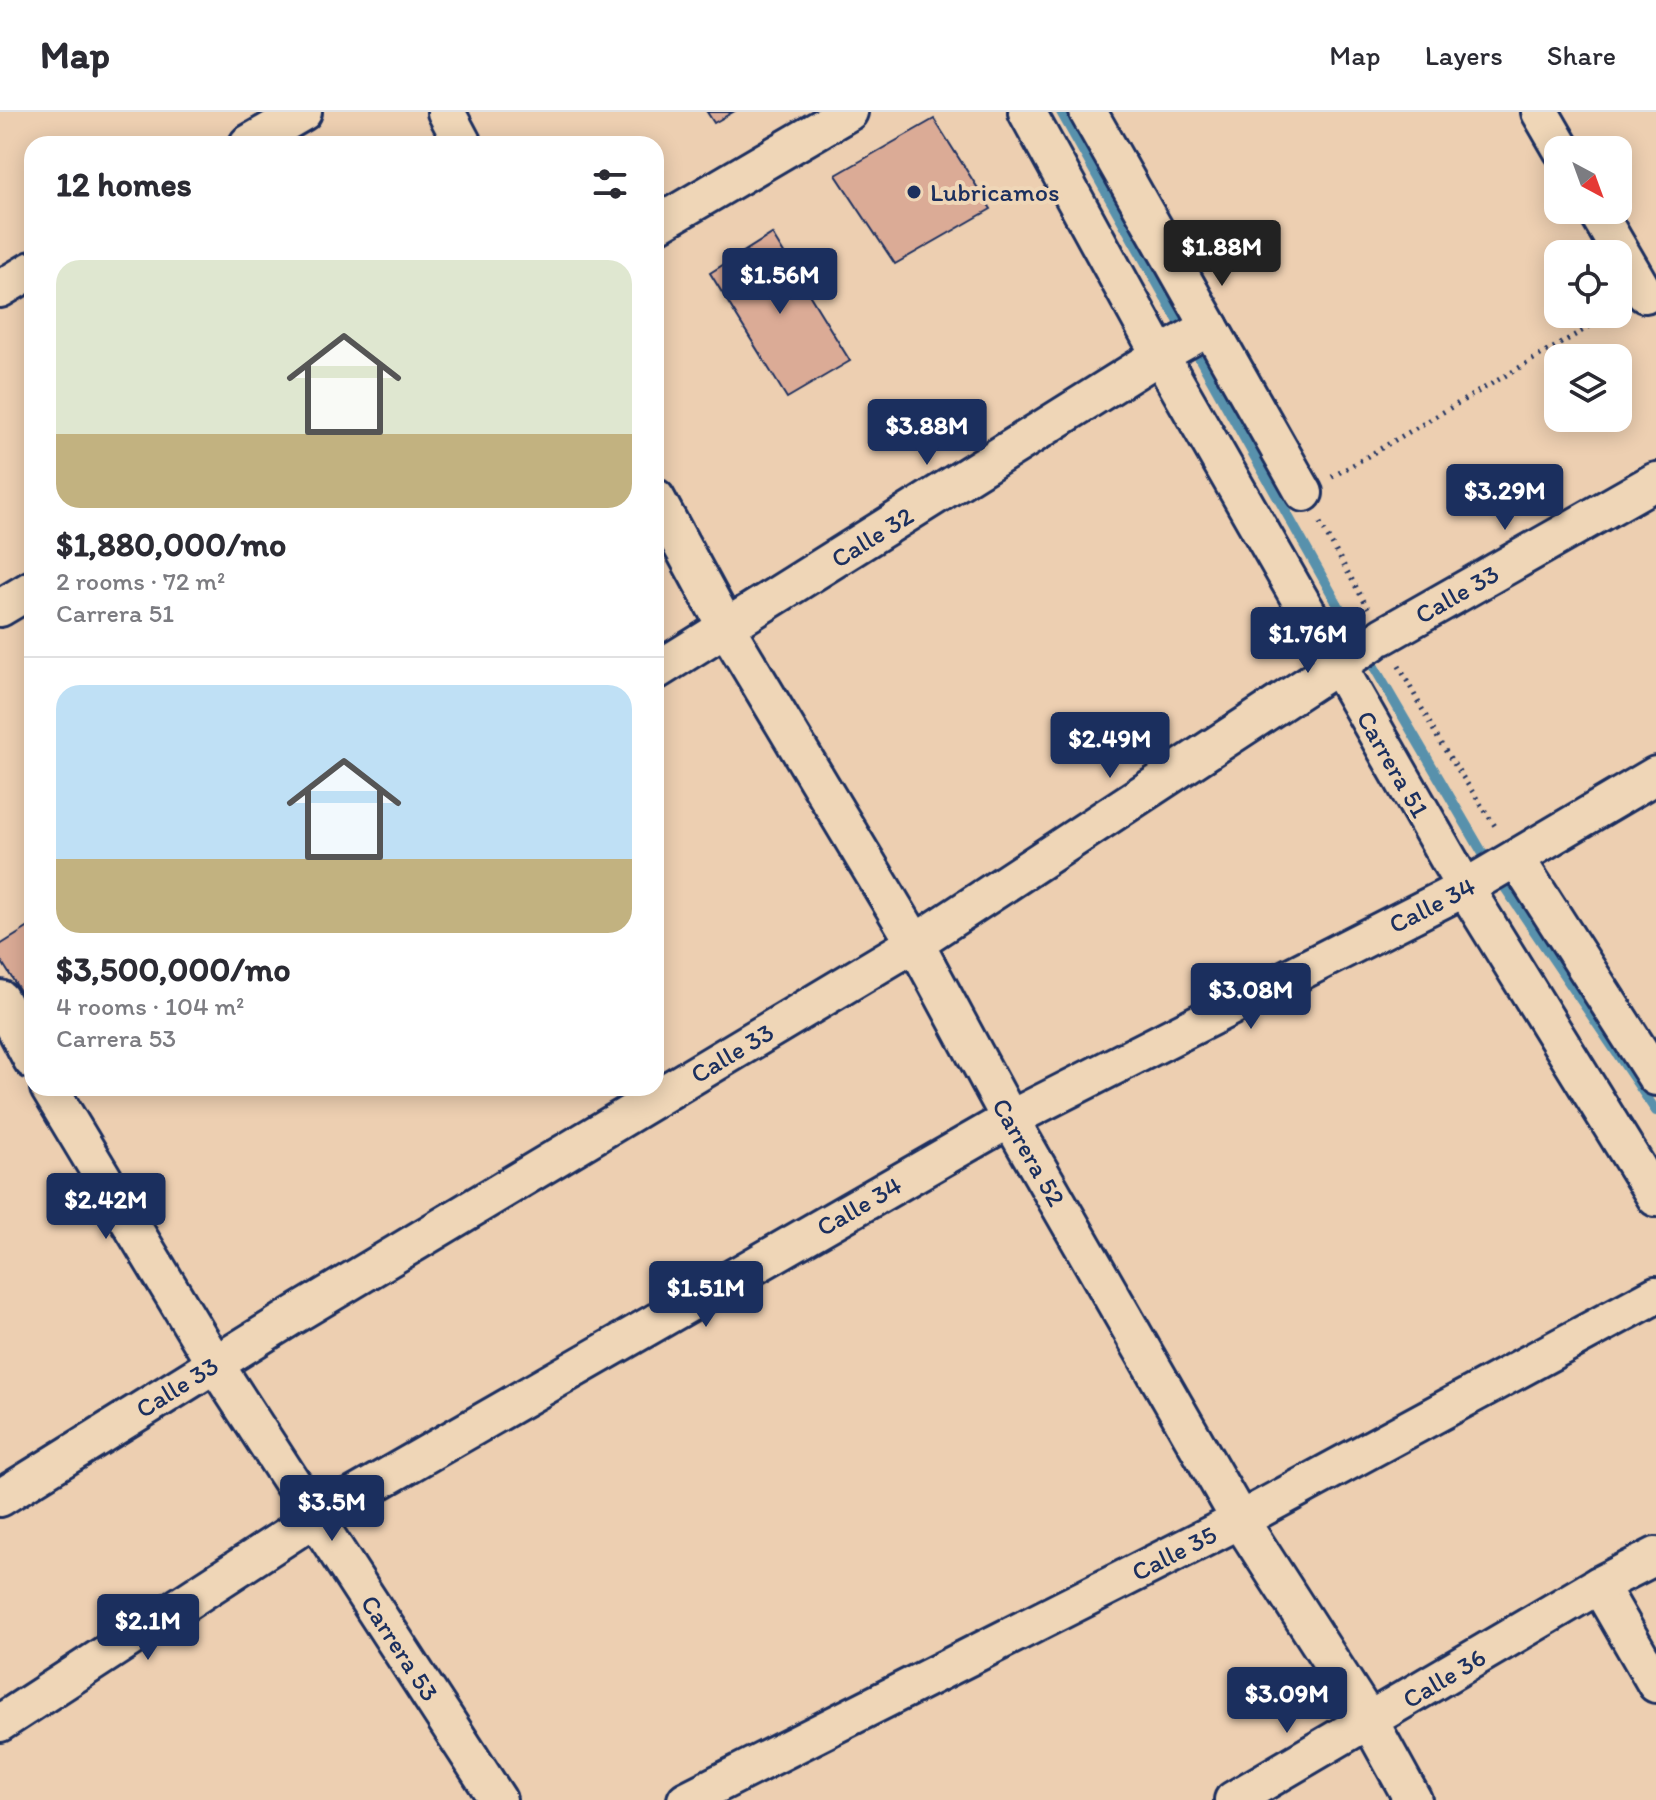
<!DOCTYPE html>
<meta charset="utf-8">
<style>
:root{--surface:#fff;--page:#f7f7f7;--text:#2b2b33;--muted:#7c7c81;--line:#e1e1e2;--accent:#1b2f5e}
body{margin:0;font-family:Itim,sans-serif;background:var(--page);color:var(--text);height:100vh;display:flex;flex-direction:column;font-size:30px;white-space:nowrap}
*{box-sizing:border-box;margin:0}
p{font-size:26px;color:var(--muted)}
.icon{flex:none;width:44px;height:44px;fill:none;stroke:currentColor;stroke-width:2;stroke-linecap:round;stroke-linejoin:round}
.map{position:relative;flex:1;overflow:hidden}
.drawer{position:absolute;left:24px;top:24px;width:640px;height:960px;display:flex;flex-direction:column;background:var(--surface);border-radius:24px;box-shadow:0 4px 20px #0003}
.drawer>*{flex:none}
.needle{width:52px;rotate:139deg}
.buttons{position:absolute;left:1544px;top:24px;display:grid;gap:16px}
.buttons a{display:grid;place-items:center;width:88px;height:88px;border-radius:16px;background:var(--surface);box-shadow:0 4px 20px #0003;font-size:40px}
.price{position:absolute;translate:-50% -68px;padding:0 18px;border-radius:8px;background:var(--accent);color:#fff;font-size:26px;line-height:52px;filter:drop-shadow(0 2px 4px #0008)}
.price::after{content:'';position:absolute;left:50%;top:48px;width:24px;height:18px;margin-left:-12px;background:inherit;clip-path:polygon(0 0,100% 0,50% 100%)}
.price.selected{background:#222;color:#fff}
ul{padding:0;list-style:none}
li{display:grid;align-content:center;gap:16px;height:424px;padding:0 32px}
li+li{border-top:2px solid var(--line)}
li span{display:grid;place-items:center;height:248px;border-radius:24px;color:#555}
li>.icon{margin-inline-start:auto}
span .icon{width:144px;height:144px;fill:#fffc;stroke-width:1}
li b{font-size:34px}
h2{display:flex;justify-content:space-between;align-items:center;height:96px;padding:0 32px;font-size:34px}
header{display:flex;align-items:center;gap:48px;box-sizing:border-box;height:112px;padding:0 40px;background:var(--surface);border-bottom:2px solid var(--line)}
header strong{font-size:38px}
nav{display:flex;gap:44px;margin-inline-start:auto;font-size:28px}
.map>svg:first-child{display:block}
</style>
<header>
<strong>Map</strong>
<nav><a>Map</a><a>Layers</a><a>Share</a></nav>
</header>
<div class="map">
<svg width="1656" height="1688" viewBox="0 0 1656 1688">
<rect width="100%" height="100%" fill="#edcfb1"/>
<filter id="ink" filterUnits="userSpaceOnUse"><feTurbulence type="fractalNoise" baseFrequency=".0125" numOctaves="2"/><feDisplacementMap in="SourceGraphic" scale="16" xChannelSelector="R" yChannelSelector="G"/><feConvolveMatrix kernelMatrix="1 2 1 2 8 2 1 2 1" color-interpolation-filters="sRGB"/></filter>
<g filter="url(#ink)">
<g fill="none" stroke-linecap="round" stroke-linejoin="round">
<polyline stroke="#5991ac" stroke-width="10" points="1061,0 1342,500 1489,752 1656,999"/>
</g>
<g fill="#dbab96" stroke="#1b2f5e" stroke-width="2">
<polygon points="707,0 733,0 714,11"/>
<polygon points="934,7 991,97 895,152 836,63"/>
<polygon points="772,122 850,249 787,286 710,161"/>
<polygon points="32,813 32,883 25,887 0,847 0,833"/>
</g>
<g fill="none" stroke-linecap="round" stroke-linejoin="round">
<g stroke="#1b2f5e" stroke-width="42">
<g id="minor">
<polyline points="446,0 463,32"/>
<polyline points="1027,0 1160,243 1465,776 1656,1086"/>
<polyline points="1088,0 1304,381"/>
<polyline points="1540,0 1562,38"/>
<polyline points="248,32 303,0"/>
<polyline points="1596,98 1645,182"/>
<polyline points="656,113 849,0"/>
<polyline points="0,177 32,158"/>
<polyline points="656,386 727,517 915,831 1010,1007 1240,1408 1370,1610 1413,1688"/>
<polyline points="0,496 32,477"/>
<polyline points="1383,524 1656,369"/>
<polyline points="656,559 1160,243 1210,215"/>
<polyline points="1517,748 1656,965"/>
<polyline points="0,887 32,948"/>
<polyline points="49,976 215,1252 498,1688"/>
<polyline points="0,1386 291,1205 915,831 1373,530"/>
<polyline points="1599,1473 1656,1572"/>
<polyline points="0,1611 315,1406 1010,1007 1465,776 1656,663"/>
<polyline points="686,1688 1240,1408 1656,1183"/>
<polyline points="1233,1688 1599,1473 1656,1444"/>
</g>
</g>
<g stroke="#1b2f5e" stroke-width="5" stroke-dasharray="2 6" stroke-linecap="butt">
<polyline points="1332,365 1611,202"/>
<polyline points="1320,411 1368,496"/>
<polyline points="1399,554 1441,632 1497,717"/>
</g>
<use href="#minor" stroke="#efd6b7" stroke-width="36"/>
</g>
</g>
<circle fill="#1b2f5e" stroke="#efd6b7" stroke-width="3" cx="914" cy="80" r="8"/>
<g text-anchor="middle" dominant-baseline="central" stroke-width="8" stroke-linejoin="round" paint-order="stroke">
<g font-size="26" fill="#1b2f5e" stroke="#efd6b7" text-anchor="start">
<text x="930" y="80">Lubricamos</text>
</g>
<g font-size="26" fill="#1b2f5e" stroke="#efd6b7">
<text transform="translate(872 425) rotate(-32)">Calle 32</text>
<text transform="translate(1457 482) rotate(-30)">Calle 33</text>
<text transform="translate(1393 652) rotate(60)">Carrera 51</text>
<text transform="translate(1432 793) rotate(-27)">Calle 34</text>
<text transform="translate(732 941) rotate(-31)">Calle 33</text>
<text transform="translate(1029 1040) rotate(60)">Carrera 52</text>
<text transform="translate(859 1094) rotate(-30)">Calle 34</text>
<text transform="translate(177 1275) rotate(-32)">Calle 33</text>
<text transform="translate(1174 1441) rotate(-27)">Calle 35</text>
<text transform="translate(400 1536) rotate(57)">Carrera 53</text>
<text transform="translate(1444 1566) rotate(-31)">Calle 36</text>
</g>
</g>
</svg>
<div class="buttons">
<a><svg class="needle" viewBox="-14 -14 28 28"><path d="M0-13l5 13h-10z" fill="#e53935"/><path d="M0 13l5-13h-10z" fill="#7c7c81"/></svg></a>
<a><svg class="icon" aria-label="locate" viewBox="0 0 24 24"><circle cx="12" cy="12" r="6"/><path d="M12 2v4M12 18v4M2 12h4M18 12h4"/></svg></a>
<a><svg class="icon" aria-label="layers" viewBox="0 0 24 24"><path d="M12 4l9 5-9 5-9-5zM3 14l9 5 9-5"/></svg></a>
</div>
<b class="price selected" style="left:1222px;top:176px">$1.88M</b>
<b class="price" style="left:780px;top:204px">$1.56M</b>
<b class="price" style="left:927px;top:355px">$3.88M</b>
<b class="price" style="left:1505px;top:420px">$3.29M</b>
<b class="price" style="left:1308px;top:563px">$1.76M</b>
<b class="price" style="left:1110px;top:668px">$2.49M</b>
<b class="price" style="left:1251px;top:919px">$3.08M</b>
<b class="price" style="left:106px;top:1129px">$2.42M</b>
<b class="price" style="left:706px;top:1217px">$1.51M</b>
<b class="price" style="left:332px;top:1431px">$3.5M</b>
<b class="price" style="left:148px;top:1550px">$2.1M</b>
<b class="price" style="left:1287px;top:1623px">$3.09M</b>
<section class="drawer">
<h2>12 homes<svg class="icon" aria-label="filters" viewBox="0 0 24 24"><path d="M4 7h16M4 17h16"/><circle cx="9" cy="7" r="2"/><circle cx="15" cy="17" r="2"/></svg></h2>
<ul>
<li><span style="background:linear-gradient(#dfe7d0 70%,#c2b280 0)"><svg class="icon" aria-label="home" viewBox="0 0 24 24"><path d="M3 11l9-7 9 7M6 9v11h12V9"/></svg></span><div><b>$1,880,000/mo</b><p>2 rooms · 72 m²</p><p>Carrera 51</p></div></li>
<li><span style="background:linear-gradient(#bfe0f5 70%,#c2b280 0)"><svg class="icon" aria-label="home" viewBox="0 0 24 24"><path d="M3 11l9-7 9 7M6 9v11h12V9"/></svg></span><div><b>$3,500,000/mo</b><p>4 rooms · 104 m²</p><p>Carrera 53</p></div></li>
</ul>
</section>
</div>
